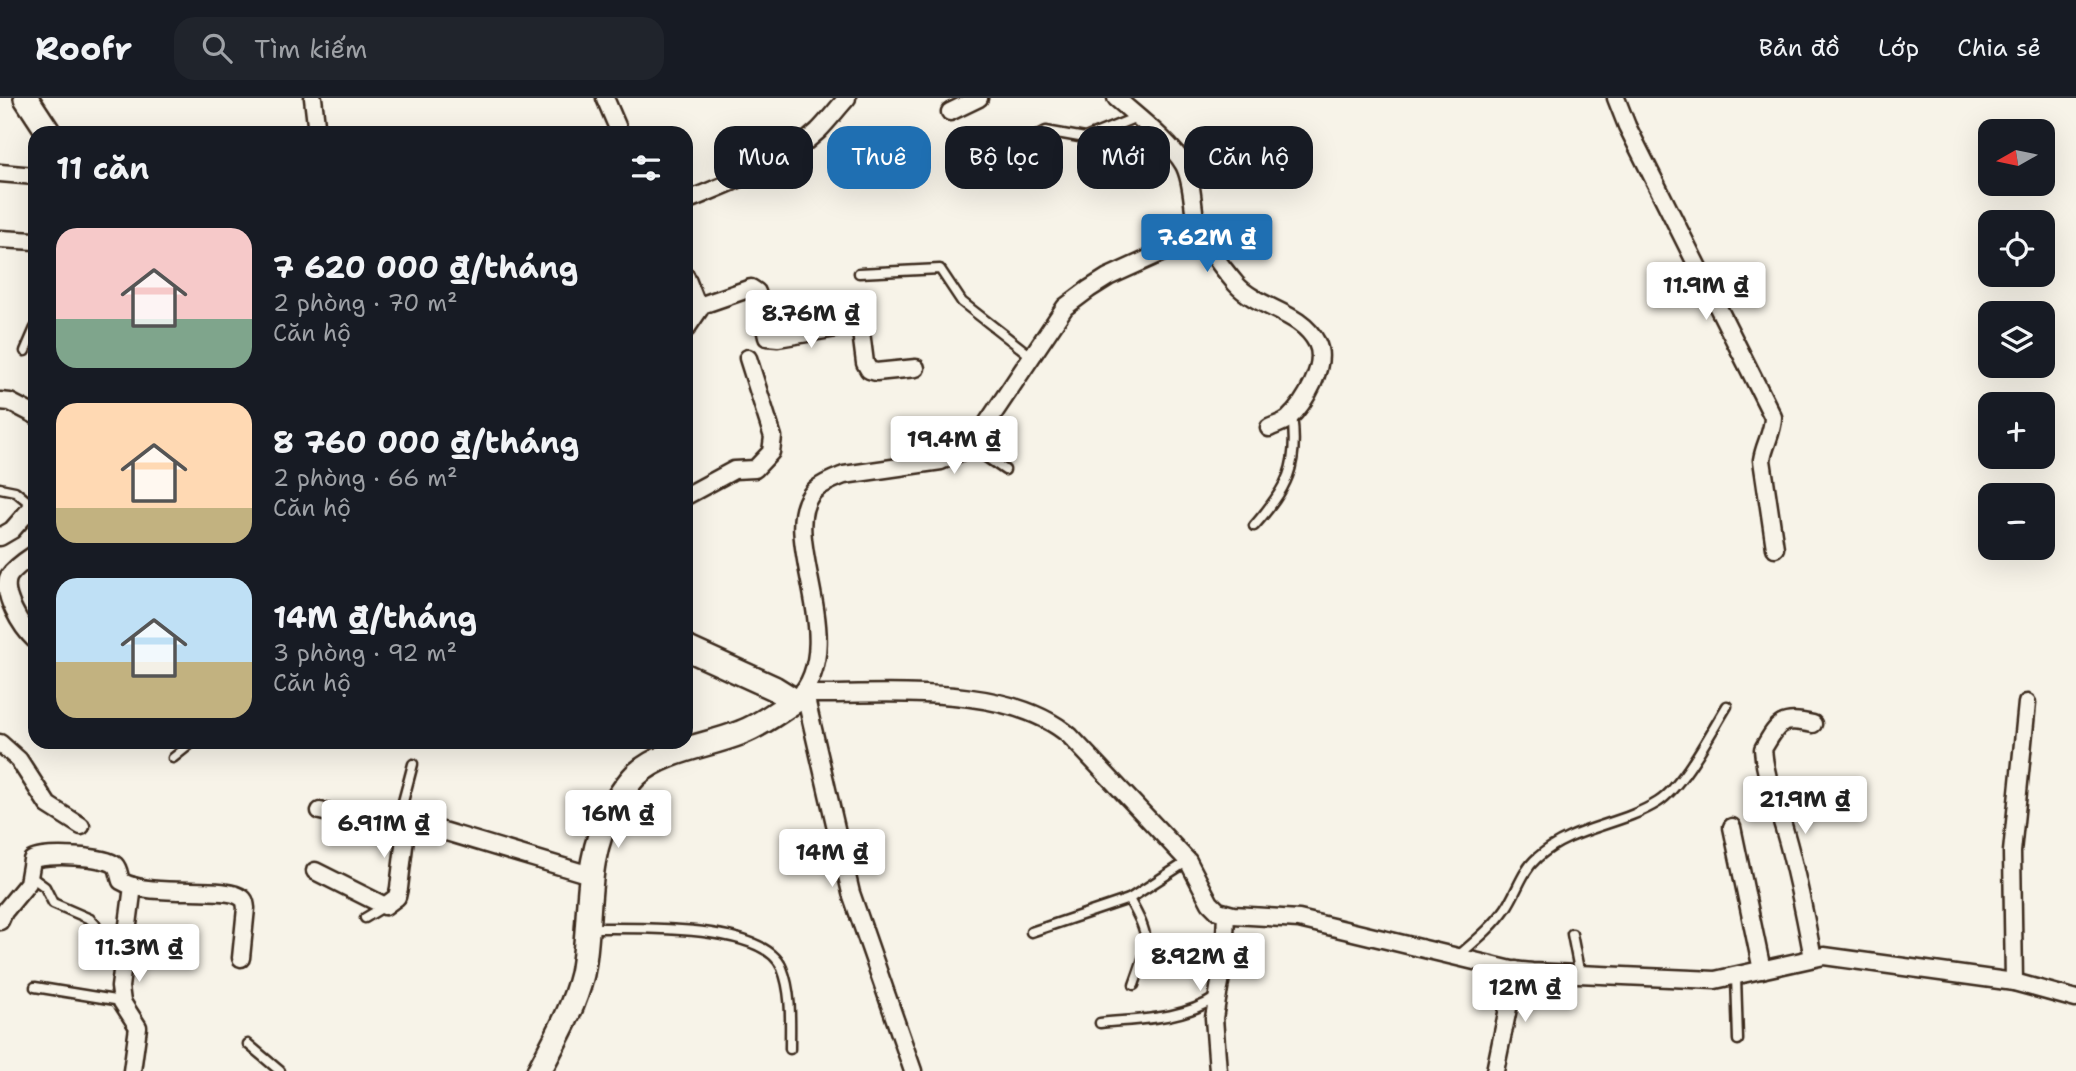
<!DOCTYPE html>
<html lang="vi">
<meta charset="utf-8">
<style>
:root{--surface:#171b24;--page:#20242c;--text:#f1f3f6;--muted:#9ea1a6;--line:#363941;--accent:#1f6fb2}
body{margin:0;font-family:"Shantell Sans",sans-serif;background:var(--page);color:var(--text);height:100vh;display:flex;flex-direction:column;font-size:26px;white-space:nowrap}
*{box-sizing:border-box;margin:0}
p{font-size:23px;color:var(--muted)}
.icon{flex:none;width:38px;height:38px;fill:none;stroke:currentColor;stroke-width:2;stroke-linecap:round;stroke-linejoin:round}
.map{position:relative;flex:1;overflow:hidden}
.side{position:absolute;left:28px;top:28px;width:665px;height:623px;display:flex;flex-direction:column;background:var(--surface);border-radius:21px;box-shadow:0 7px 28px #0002}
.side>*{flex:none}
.top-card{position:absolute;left:714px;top:28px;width:665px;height:63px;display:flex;gap:14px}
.needle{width:46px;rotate:261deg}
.fabs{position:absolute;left:1978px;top:21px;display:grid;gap:14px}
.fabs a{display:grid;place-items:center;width:77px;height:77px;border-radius:14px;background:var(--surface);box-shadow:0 7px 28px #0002;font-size:35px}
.price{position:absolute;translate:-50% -60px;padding:0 16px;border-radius:7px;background:#fff;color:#222;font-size:23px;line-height:46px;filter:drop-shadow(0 2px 4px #0008)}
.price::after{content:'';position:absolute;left:50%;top:42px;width:21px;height:16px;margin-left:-10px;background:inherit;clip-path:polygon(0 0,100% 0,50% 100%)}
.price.on{background:var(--accent);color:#fff}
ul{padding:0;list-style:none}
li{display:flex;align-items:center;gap:21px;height:175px;padding:0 28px}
li span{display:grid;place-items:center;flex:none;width:196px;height:140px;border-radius:21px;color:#555}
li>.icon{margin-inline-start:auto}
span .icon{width:84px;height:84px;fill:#fffc;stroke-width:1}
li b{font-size:30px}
h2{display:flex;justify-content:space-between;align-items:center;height:84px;padding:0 28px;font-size:30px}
.tag{padding:0 24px;border-radius:21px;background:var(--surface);box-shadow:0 7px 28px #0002;font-size:24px;line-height:63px}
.tag.on{background:var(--accent);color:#fff}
header{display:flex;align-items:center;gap:42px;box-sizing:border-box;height:98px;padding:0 35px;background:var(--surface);border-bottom:2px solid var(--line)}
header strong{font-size:33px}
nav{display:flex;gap:38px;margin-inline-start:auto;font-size:24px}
.search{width:490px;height:63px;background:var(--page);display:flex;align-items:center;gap:18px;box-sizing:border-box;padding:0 24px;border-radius:21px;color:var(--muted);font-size:26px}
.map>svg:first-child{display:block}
</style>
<header>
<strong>Roofr</strong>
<div class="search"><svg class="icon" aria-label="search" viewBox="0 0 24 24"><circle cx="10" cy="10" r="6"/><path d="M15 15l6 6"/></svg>Tìm kiếm</div>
<nav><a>Bản đồ</a><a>Lớp</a><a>Chia sẻ</a></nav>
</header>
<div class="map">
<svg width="2076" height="973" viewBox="0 0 2076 973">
<rect width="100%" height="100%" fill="#f7f3e8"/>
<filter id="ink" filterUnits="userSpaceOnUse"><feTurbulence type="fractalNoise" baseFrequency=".0143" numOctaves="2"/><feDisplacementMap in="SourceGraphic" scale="14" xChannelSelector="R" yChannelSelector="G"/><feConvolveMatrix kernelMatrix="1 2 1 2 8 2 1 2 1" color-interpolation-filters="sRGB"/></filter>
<g filter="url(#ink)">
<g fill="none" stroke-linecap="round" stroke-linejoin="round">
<g stroke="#3b2a1e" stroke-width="13">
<g id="lane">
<polyline points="1019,47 1046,33 1085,40 1137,19"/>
<polyline points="859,175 940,171 962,204 1031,258"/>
<polyline points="25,253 35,230"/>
<polyline points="971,349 1005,372"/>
<polyline points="0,390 15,393 33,408"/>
<path d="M1254 428C1287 390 1299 369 1292 317"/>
<polyline points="173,660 193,644"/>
<polyline points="396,730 413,666"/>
<polyline points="30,778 45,789 53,805 90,821 95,826 102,843 96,863"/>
<path d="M1129 801C1152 842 1149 845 1134 887"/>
<polyline points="365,820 385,808"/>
<path d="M590 830C632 831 764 824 782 870 792 895 790 925 790 951"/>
<polyline points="1031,834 1129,801 1188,763"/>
<polyline points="1572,836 1580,877"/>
<path d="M1457 859C1474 844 1493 829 1506 810 1517 794 1522 773 1537 760 1571 729 1620 728 1658 704 1683 688 1711 634 1727 608"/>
<polyline points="1736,878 1738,942"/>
<polyline points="35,889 121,903"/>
<path d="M1100 925C1138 921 1182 922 1215 900"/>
<polyline points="248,946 280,973"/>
</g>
</g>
<g stroke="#3b2a1e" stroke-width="21">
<g id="street">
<polyline points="313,0 317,35"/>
<polyline points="605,0 620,35"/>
<path d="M1116 0C1135 17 1172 45 1184 67 1192 82 1192 102 1195 119 1201 143 1220 167 1236 186 1258 211 1301 213 1317 245 1328 267 1304 306 1288 321 1283 325 1275 327 1269 330"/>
<path d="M1616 0 1627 28 1773 319C1773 335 1764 347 1762 362L1775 450"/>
<polyline points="950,14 979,0"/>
<polyline points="0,75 35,78"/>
<path d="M686 103C729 85 783 66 818 33 828 23 837 11 847 0"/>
<polyline points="0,141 35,143"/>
<polyline points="686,179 699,212 686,231"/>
<polyline points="699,208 751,190 757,194 767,239 778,240 860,226 865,265 869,272 876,274 916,270"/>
<polyline points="0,303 10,304 35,317"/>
<polyline points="686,398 734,372 755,371 771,354 773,339 748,260"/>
<polyline points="0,439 12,432 33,408 35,410"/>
<path d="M35 456C26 462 15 469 9 478 0 495 22 530 35 542"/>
<polyline points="804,592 851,795 913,973"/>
<path d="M805 596C883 597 1008 584 1070 638L1188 763 1210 805 1218 813 1233 817 1299 821 1512 872 1532 874 1715 882 1824 858 2014 884 2076 901"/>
<path d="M797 601C853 543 773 432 815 392 823 385 834 381 844 377L941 363 971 349 1065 209 1089 191 1108 179 1201 137"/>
<path d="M1813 626C1781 619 1779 624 1763 651 1765 681 1777 705 1785 734 1797 775 1805 817 1813 860"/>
<polyline points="0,645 19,662 48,707 81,728"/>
<polyline points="320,713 396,730 443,733 590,777"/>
<polyline points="1732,729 1762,872"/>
<polyline points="315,773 385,808 397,799 399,790 406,731"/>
<path d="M0 823 4 814 28 785 32 762C45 755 105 758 115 767 119 771 119 778 121 783 150 801 226 786 242 800 246 803 245 805 246 810L241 860"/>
<polyline points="2014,884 2012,754 2027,605"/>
<polyline points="132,973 138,929 122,904 120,889 133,788"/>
<polyline points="1218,973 1214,920 1224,861 1226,816"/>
<polyline points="1495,973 1516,872"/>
</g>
</g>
<g stroke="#3b2a1e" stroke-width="28">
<g id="secondary">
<polyline points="26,0 49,35"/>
<path d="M539 973C555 942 574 910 582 876 593 818 582 764 612 710 619 699 627 685 637 676 664 652 707 648 740 635 760 628 777 614 795 603L774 590 686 550"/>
</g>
</g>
<use href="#lane" stroke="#f7f3e8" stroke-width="8"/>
<use href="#street" stroke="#f7f3e8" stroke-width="16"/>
<use href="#secondary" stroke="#f7f3e8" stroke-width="23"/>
</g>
</g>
</svg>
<div class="fabs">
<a><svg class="needle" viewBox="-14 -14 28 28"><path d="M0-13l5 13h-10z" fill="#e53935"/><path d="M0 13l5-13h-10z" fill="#9ea1a6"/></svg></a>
<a><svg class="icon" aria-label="locate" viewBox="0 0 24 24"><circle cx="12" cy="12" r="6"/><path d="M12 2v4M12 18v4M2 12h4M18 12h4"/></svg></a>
<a><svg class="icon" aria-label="layers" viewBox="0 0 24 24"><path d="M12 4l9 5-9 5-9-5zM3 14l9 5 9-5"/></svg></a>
<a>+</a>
<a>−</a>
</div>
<b class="price on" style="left:1207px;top:176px">7.62M ₫</b>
<b class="price" style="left:1706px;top:224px">11.9M ₫</b>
<b class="price" style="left:811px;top:252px">8.76M ₫</b>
<b class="price" style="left:954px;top:378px">19.4M ₫</b>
<b class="price" style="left:1805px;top:738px">21.9M ₫</b>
<b class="price" style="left:618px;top:752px">16M ₫</b>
<b class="price" style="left:384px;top:762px">6.91M ₫</b>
<b class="price" style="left:832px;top:791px">14M ₫</b>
<b class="price" style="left:139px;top:886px">11.3M ₫</b>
<b class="price" style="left:1200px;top:895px">8.92M ₫</b>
<b class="price" style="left:1525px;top:926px">12M ₫</b>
<div class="top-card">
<a class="tag">Mua</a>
<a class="tag on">Thuê</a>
<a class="tag">Bộ lọc</a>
<a class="tag">Mới</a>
<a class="tag">Căn hộ</a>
</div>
<section class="side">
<h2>11 căn<svg class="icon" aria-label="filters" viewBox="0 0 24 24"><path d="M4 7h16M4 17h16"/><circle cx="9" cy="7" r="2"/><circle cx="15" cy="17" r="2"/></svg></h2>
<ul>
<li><span style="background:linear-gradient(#f6c9c9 65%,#7fa58c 0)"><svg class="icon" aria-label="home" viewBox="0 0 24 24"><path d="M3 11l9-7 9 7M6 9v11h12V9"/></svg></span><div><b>7 620 000 ₫/tháng</b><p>2 phòng · 70 m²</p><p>Căn hộ</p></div></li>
<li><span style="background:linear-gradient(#ffd9b3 75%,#c2b280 0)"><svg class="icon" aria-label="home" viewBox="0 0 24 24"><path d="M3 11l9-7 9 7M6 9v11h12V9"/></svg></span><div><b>8 760 000 ₫/tháng</b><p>2 phòng · 66 m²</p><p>Căn hộ</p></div></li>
<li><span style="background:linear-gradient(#bfe0f5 60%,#c2b280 0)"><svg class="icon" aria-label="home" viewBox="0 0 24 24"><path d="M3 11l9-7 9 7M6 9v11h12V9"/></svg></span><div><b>14M ₫/tháng</b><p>3 phòng · 92 m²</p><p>Căn hộ</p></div></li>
</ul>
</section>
</div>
